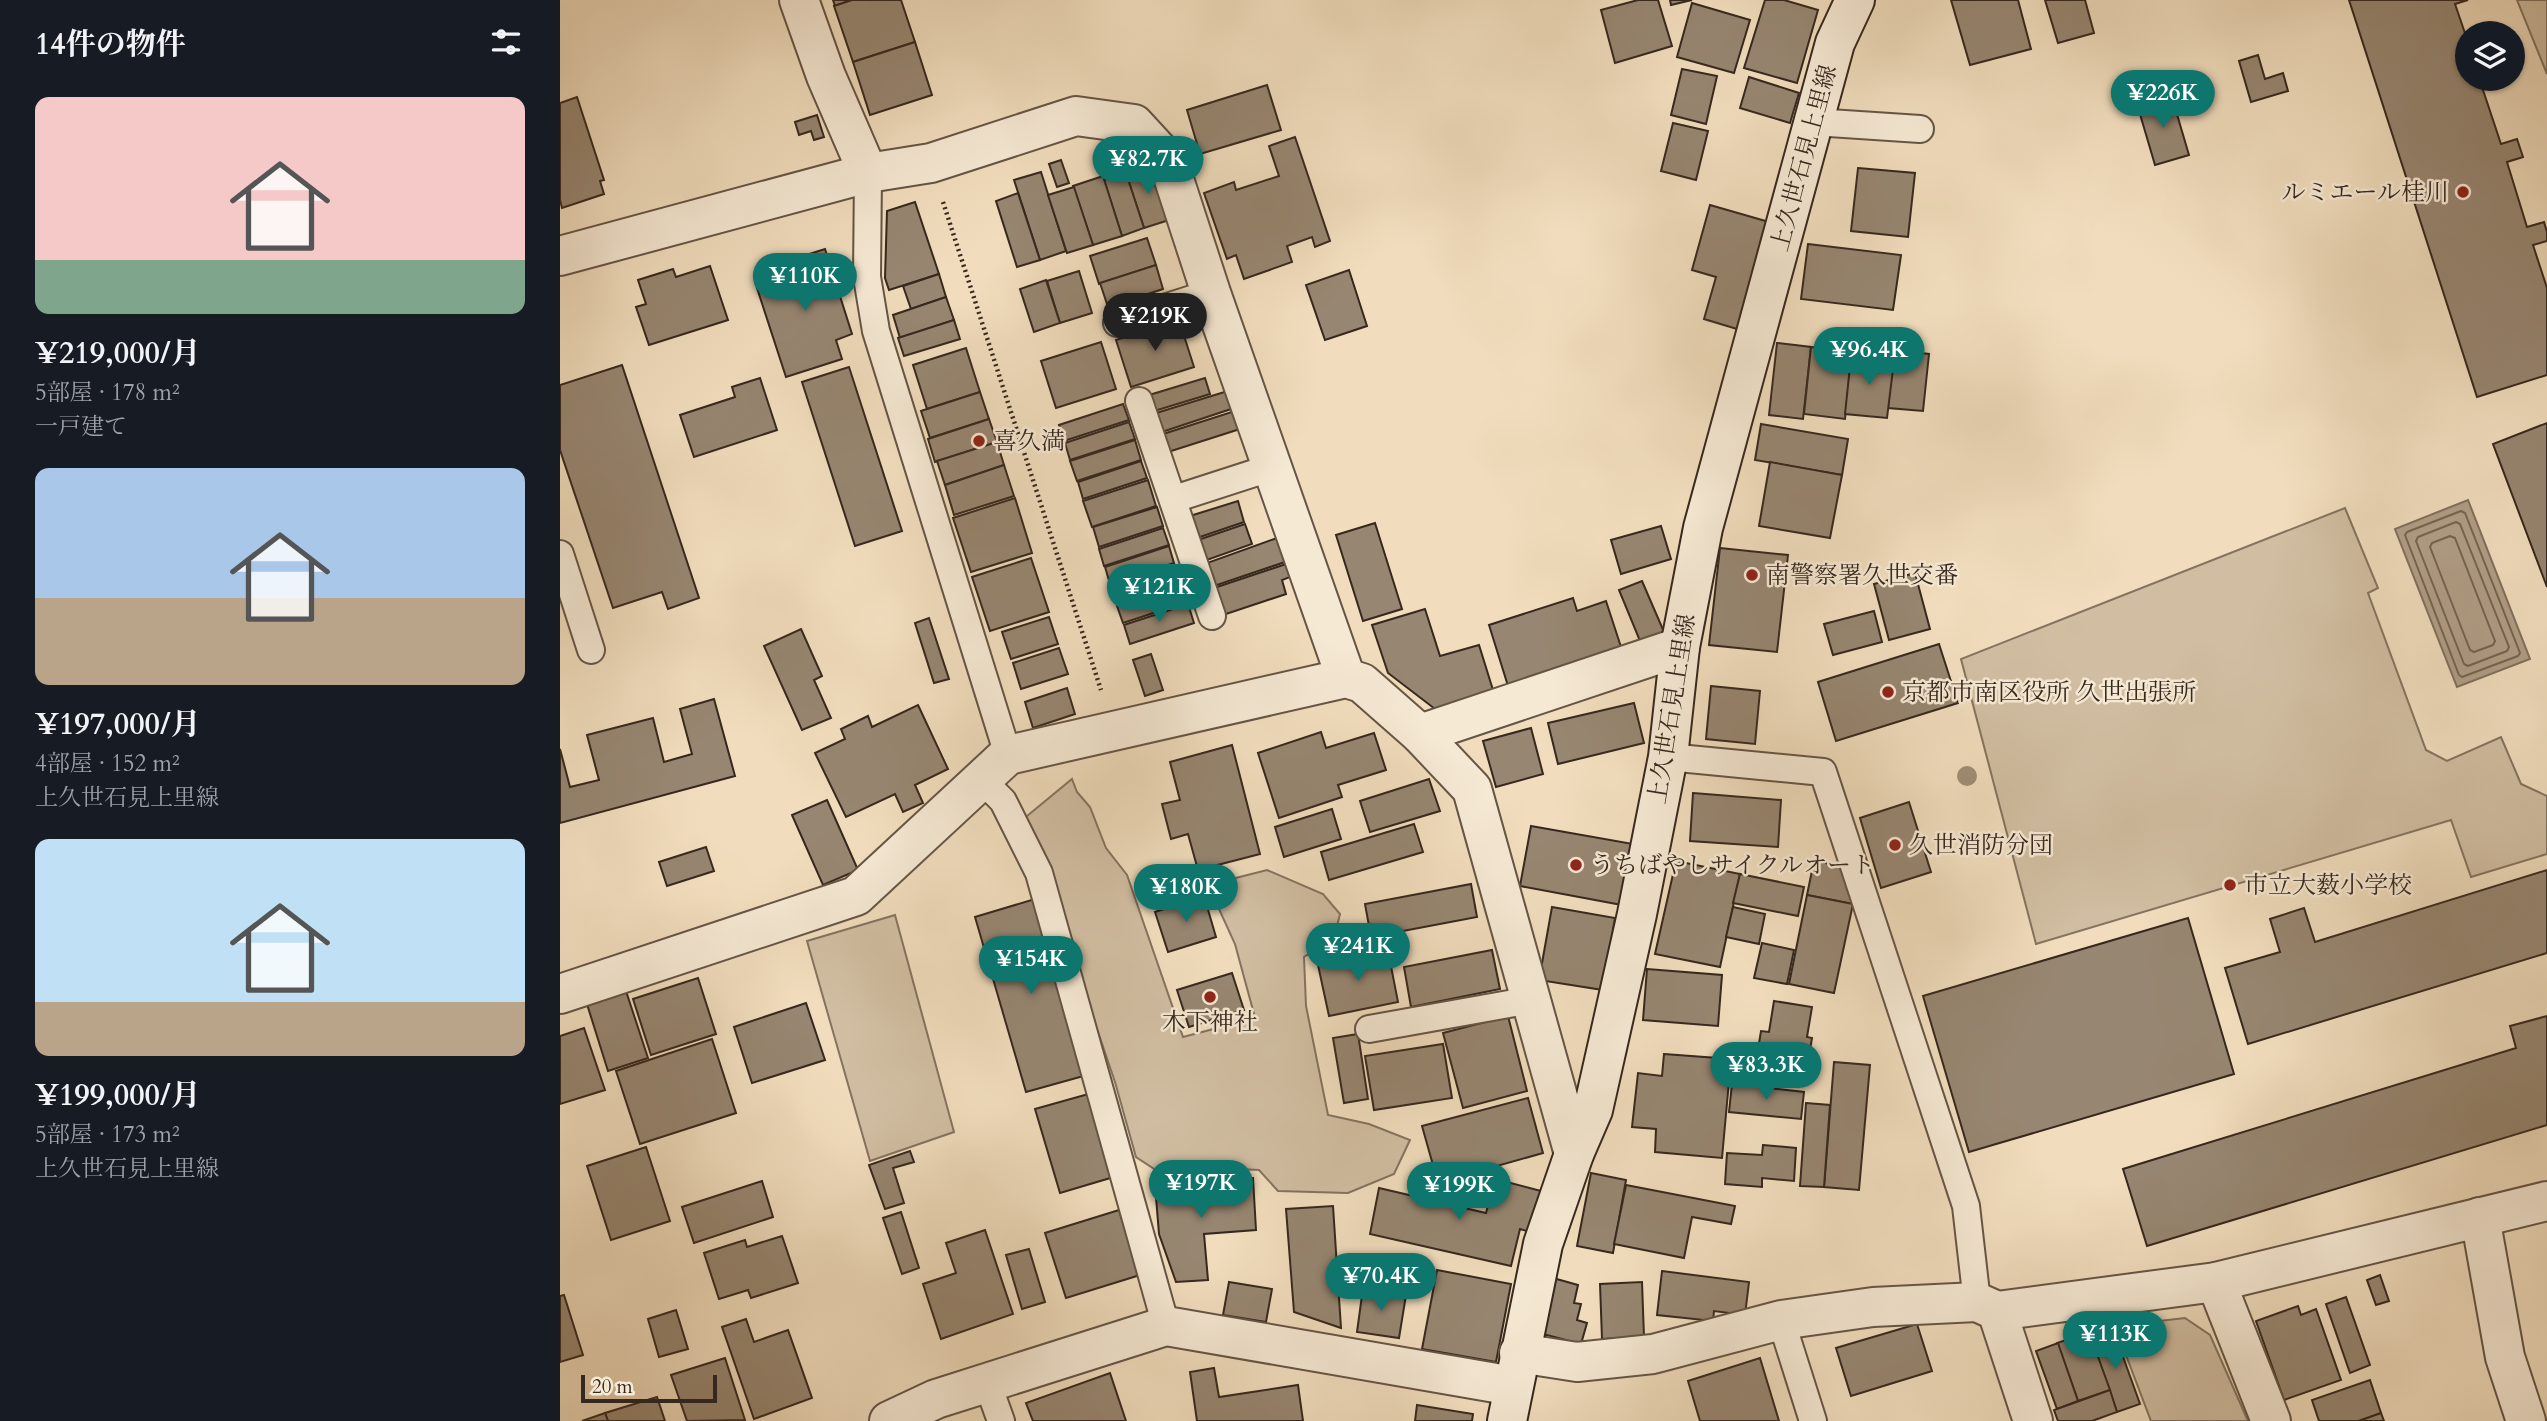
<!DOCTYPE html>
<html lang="ja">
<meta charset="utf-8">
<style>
:root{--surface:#171b24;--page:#242831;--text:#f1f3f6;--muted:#9ea1a6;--accent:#0f766e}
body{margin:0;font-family:Cardo,"Noto Serif JP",serif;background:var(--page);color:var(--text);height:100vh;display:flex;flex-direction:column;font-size:26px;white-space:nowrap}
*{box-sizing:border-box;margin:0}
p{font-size:23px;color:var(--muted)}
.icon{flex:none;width:38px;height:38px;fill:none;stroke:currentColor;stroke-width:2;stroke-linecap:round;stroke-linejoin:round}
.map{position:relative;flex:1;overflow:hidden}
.sheet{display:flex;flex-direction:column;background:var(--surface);width:560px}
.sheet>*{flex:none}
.controls{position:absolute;left:1895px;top:21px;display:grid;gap:14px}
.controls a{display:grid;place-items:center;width:70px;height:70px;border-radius:50%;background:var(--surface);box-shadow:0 2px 5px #0004;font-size:35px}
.scale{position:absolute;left:21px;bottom:18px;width:136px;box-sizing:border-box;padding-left:7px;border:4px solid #36281e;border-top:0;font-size:19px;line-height:24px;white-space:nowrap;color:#36281e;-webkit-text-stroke:5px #f6e9d4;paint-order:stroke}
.price{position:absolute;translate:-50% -60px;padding:0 16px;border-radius:24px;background:var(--accent);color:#fff;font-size:23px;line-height:46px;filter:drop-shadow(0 2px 4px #0008)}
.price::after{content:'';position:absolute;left:50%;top:42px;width:21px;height:16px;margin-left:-10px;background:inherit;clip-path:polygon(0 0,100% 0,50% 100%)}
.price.active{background:#222;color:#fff}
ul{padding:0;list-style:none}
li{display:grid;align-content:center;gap:14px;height:371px;padding:0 35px}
li span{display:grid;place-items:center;height:217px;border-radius:14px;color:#555}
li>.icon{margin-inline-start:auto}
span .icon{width:126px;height:126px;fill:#fffc;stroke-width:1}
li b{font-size:30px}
h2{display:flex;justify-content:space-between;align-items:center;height:84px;padding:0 35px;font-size:30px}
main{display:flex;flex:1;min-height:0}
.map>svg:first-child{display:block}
</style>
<main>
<section class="sheet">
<h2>14件の物件<svg class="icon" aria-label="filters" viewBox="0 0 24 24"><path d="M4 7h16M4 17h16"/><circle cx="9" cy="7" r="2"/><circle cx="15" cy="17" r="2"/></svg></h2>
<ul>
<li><span style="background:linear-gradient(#f6c9c9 75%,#7fa58c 0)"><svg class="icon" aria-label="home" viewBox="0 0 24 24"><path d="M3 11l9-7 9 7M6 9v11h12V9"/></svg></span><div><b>¥219,000/月</b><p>5部屋 · 178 m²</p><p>一戸建て</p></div></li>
<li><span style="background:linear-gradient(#a9c7e8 60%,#b9a48a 0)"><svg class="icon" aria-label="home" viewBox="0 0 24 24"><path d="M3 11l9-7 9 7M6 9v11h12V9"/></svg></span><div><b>¥197,000/月</b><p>4部屋 · 152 m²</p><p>上久世石見上里線</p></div></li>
<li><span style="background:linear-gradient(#bfe0f5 75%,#b9a48a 0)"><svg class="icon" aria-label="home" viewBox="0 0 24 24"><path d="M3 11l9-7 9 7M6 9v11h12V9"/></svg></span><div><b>¥199,000/月</b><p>5部屋 · 173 m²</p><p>上久世石見上里線</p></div></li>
</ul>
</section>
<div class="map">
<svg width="1987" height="1421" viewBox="0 0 1987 1421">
<rect width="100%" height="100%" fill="#f1ddbd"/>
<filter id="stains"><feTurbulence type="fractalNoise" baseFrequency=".00286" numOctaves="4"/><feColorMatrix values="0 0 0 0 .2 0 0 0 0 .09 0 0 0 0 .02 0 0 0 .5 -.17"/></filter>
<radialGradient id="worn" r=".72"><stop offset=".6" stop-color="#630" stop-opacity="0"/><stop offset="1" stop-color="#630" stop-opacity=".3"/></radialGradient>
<g fill="#d1bea2" stroke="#847360" stroke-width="2">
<polygon points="1957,0 1987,0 1987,74"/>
<polygon points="1785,508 1818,588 1808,593 1866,750 1887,761 1941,737 1961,784 1987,796 1987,854 1911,877 1891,820 1476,944 1401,659"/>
<polygon points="512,779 517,792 530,807 546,848 567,875 623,1037 661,1027 694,1014 675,944 648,885 707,870 763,894 780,914 774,938 744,957 746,1006 768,1115 809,1124 850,1140 834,1174 788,1193 718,1191 699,1170 656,1168 605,1176 576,1157 555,1082 466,820 467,816"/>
<polygon points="335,915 394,1132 310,1161 247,941"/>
<polygon points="1625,1318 1650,1335 1688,1421 1591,1421 1555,1326"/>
</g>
<polygon fill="#b19f87" stroke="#806f5d" stroke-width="2" points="1908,500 1970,659 1897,687 1835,529"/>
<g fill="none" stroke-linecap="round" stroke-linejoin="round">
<g stroke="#746452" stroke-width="2">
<polygon points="1901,511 1905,513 1960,653 1958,656 1902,677 1899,675 1845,535 1847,532"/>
<polygon points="1896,522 1900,524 1949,647 1947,651 1908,666 1904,664 1856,541 1858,537"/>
<polygon points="1890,536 1895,538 1935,641 1933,645 1914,652 1910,650 1870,547 1872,543"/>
</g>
</g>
<g fill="#978671" stroke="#36281e" stroke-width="2">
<polygon points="273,0 292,0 275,6"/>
<polygon points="292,0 341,0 355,42 293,62 274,6"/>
<polygon points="1078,0 1098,0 1112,46 1055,63 1041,10"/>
<polygon points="1110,0 1132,0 1111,5"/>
<polygon points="1205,0 1224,0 1258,10 1237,83 1184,68"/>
<polygon points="1391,0 1458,0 1471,49 1410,65"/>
<polygon points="1485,0 1525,0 1534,33 1498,43"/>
<polygon points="1789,0 1908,0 1895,4 1908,42 1908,79 1928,79 1920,81 1941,144 1957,139 1963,157 1947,162 1967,227 1984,222 1987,232 1987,241 1973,245 1987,288 1987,375 1917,397"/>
<polygon points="1132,3 1190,20 1174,73 1117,57"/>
<polygon points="355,42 372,95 310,115 293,62"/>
<polygon points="1698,55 1705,79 1723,73 1728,91 1691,102 1679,61"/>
<polygon points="1122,69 1157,76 1146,124 1111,115"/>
<polygon points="1189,77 1239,93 1230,123 1180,108"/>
<polygon points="707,85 721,130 640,154 627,110"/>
<polygon points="1611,94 1629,155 1595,165 1577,104"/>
<polygon points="17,97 44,180 40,181 44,194 2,208 0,200 0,103"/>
<polygon points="257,115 264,137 254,140 251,131 239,135 235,122"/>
<polygon points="1113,123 1148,131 1136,180 1101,171"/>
<polygon points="735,137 770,241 755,247 752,237 727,246 732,262 684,279 676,255 667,259 644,193 674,182 676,190 719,176 709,146"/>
<polygon points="501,160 509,183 497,187 489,164"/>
<polygon points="591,165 609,220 584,228 566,173"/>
<polygon points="1298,168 1355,173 1348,237 1291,231"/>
<polygon points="481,172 506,251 480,260 454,180"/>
<polygon points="566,173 584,228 562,236 544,180"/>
<polygon points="543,176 562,236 533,245 513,186"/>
<polygon points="514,187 533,245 507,253 488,195"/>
<polygon points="458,193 480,260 457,267 436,201"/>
<polygon points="355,202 379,274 329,290 325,278 327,211"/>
<polygon points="1150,205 1209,222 1177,329 1144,319 1156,277 1132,270"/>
<polygon points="587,238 596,265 539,284 530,256"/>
<polygon points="1248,244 1341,255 1333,310 1241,299"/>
<polygon points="265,249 292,334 276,340 282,359 226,377 195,282 224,273 221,263"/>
<polygon points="596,265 603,289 548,307 540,283"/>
<polygon points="150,266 168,320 89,345 76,307 86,304 78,280 113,269 116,277"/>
<polygon points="789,270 807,326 765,340 746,285"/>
<polygon points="519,271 532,313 500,323 487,281"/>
<polygon points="379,274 386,297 351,309 343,286"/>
<polygon points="486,280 500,323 474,332 460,289"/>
<polygon points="386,297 394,320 340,338 333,315"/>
<polygon points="394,320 400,339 344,356 338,338"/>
<polygon points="619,320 634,367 571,387 556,340"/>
<polygon points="541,342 556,389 496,408 481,361"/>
<polygon points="1217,343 1251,347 1243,419 1209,415"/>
<polygon points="1251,347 1292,351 1285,419 1244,414"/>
<polygon points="406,348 420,392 367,409 353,365"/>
<polygon points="1334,350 1369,354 1363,411 1328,408"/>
<polygon points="1291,357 1334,361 1327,418 1285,414"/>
<polygon points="62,365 139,598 108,609 102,592 53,608 0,450 0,385"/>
<polygon points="289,367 342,531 295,546 242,382"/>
<polygon points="200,378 217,430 134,457 120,415 175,397 172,387"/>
<polygon points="645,378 650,394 591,412 586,396"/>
<polygon points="671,390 677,407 599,433 593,414"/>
<polygon points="420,392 429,419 370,438 361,411"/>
<polygon points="563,404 569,420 504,441 499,425"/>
<polygon points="678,410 683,428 605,453 600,435"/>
<polygon points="429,419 437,442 375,462 368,439"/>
<polygon points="569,422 575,439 510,460 505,443"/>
<polygon points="1987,423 1987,587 1933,444"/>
<polygon points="1201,424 1288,439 1282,475 1195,460"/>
<polygon points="575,440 581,460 517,481 510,461"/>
<polygon points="437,442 444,465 385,485 377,461"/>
<polygon points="581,461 587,478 523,499 518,482"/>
<polygon points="1210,462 1282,475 1270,538 1199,526"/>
<polygon points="444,465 454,496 394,515 385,485"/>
<polygon points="588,480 596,506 532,527 523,501"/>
<polygon points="455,498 472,553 411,572 393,518"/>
<polygon points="678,501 684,522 637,538 630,516"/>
<polygon points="597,507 603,526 539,547 533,527"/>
<polygon points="815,523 842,609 803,621 776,535"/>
<polygon points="685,524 692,544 644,561 638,540"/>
<polygon points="1101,526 1111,559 1061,574 1051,540"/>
<polygon points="603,528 609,545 544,566 539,549"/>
<polygon points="717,538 725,562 654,586 647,563"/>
<polygon points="609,546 614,563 550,584 545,567"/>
<polygon points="1160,548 1228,555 1217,652 1149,645"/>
<polygon points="471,558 489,612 430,631 412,577"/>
<polygon points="726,564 730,577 722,580 726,594 663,615 654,588"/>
<polygon points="615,565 620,582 556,603 551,586"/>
<polygon points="1355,573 1370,629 1329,640 1314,584"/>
<polygon points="1082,581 1104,632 1080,641 1059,590"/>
<polygon points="621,585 627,602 563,623 557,606"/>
<polygon points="1013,598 1017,611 1046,601 1062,650 948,686 929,625"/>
<polygon points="628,604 634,623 570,644 564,625"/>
<polygon points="865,609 880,656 919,645 933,690 875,709 828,673 812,625"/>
<polygon points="1314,611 1322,642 1273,655 1264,624"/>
<polygon points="489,617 498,644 451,659 442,632"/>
<polygon points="369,618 389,679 374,683 355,623"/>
<polygon points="241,629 262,676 254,680 271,718 242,730 204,646"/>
<polygon points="1379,644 1398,703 1276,741 1258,682"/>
<polygon points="499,648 508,674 461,689 453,663"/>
<polygon points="591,654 603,690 585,696 573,660"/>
<polygon points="1151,686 1200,691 1195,744 1146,739"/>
<polygon points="507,688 515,714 473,728 465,702"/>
<polygon points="154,699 175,776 0,823 0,749 10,787 39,780 27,735 93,718 104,762 132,754 120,709"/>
<polygon points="1074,703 1084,743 998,764 988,723"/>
<polygon points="358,705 388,769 355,785 363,803 343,812 335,794 286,817 255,753 285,739 281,729 308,716 312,727"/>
<polygon points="971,728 983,774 936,787 923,741"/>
<polygon points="761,732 766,748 814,733 826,770 778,785 782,797 719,818 698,753"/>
<polygon points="672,745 700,854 638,870 628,834 611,839 602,804 620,800 610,762"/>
<polygon points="869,779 880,811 810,832 800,801"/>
<polygon points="1133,793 1221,800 1218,847 1130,841"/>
<polygon points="267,800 298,870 263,885 232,815"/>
<polygon points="1349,802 1371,872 1321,888 1300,818"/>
<polygon points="772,809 781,839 724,857 715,827"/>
<polygon points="854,824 863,852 769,880 761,852"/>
<polygon points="971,826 1073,844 1062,905 960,886"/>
<polygon points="146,847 154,871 107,886 99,862"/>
<polygon points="1116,861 1180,874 1160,967 1095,954"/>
<polygon points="1254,861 1282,866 1293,904 1247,895"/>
<polygon points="1987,870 1987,953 1688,1044 1665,968 1720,952 1710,919 1744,908 1755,942"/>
<polygon points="1180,874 1244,887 1238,916 1173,903"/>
<polygon points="911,884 917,917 811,937 805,904"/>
<polygon points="1247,895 1293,904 1274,993 1229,984"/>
<polygon points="644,896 656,937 608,952 595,912"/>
<polygon points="475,899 527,1075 466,1092 415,917"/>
<polygon points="992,907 1055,918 1043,990 979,980"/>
<polygon points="1173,907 1205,914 1199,944 1166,937"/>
<polygon points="1628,918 1674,1074 1409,1152 1363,996"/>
<polygon points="1202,943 1234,950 1227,984 1194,978"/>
<polygon points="932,950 940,989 851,1007 844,967"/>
<polygon points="828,951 838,1002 769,1016 758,965"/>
<polygon points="1087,969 1162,975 1158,1026 1083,1020"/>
<polygon points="672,973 684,1010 629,1027 617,990"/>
<polygon points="138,978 156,1034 91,1055 73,999"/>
<polygon points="65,988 88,1058 48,1071 26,1001"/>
<polygon points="1214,1001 1252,1007 1247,1037 1252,1038 1247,1067 1241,1066 1238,1087 1193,1080 1201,1031 1209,1032"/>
<polygon points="246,1003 265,1060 192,1083 174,1027"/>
<polygon points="948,1016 967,1091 903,1108 883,1033"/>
<polygon points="1987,1016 1987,1125 1587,1246 1563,1169 1956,1048 1950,1026"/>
<polygon points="24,1028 45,1090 0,1104 0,1036"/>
<polygon points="798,1034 808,1099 784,1103 773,1038"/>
<polygon points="152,1039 176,1113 80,1144 56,1071"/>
<polygon points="883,1044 892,1098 814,1110 805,1056"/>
<polygon points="1104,1054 1171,1059 1162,1158 1095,1152 1096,1129 1072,1127 1078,1073 1102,1076"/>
<polygon points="1274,1062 1310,1065 1299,1190 1264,1187"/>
<polygon points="1172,1084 1244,1092 1241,1119 1169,1112"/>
<polygon points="532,1093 557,1176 500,1193 475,1109"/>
<polygon points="968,1098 983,1153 919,1171 910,1202 884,1194 888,1179 878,1183 862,1126"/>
<polygon points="1246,1103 1270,1105 1264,1187 1240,1186"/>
<polygon points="1203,1145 1236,1148 1234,1181 1202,1178 1202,1187 1165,1184 1167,1153 1202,1155"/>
<polygon points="86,1147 110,1221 51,1240 27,1166"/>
<polygon points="350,1151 354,1162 333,1168 344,1203 325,1209 309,1165"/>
<polygon points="1031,1173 1066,1180 1053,1253 1017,1246"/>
<polygon points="693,1178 696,1230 644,1234 648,1280 616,1282 599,1234 595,1185"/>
<polygon points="935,1179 981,1191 970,1232 960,1229 951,1266 810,1234 819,1188 926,1213"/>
<polygon points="202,1181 213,1217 134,1243 122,1207"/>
<polygon points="1066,1185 1175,1206 1171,1224 1132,1217 1124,1258 1054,1244"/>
<polygon points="773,1206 781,1328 734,1312 726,1209"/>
<polygon points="559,1210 580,1275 506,1298 485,1233"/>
<polygon points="341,1212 359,1268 342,1274 323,1218"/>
<polygon points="425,1230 453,1314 381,1339 363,1284 396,1273 386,1243"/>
<polygon points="222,1236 238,1283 191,1298 188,1290 159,1299 144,1253 185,1240 187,1247"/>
<polygon points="469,1249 485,1302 462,1309 446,1255"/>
<polygon points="877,1270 951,1284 936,1362 862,1349"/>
<polygon points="1102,1271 1189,1282 1185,1315 1154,1311 1153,1321 1097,1315"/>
<polygon points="1820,1275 1829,1301 1816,1305 1807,1280"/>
<polygon points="993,1278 1018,1285 1014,1303 1021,1304 1017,1320 1027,1323 1021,1344 979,1333"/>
<polygon points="669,1282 712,1289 706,1322 663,1315"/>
<polygon points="1082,1282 1084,1337 1042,1339 1040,1284"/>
<polygon points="803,1288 846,1295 839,1338 797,1332"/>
<polygon points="4,1295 23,1355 0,1362 0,1296"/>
<polygon points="1786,1297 1810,1365 1790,1373 1766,1304"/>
<polygon points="1738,1306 1741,1315 1756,1309 1781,1380 1724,1400 1696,1321"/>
<polygon points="116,1310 128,1349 99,1357 88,1319"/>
<polygon points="186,1319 194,1342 228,1330 252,1398 194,1419 162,1327"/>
<polygon points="1357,1324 1372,1371 1291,1396 1276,1348"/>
<polygon points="1553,1329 1580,1404 1557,1412 1531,1338"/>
<polygon points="1529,1332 1550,1390 1518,1401 1497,1343"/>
<polygon points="1498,1343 1518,1401 1497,1409 1476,1351"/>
<polygon points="165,1358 185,1420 127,1421 111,1375"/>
<polygon points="1200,1358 1219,1421 1140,1421 1128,1381"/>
<polygon points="654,1368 659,1397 738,1385 743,1421 637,1421 630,1372"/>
<polygon points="550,1373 566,1421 473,1421 466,1403"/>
<polygon points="1810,1380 1821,1413 1799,1421 1759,1421 1752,1400"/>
<polygon points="1550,1390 1557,1412 1532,1421 1498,1421 1494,1410"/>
<polygon points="97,1397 105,1421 48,1421 45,1413"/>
<polygon points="857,1405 913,1414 912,1421 855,1421"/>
<polygon points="45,1413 48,1421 22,1421"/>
<polygon points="1821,1413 1824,1421 1799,1421"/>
</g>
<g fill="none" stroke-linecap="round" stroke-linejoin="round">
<g stroke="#655546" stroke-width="30">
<g id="service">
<polyline points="1254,122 1360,129"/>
<polyline points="308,173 307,277 316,331 448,755"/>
<polyline points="557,323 651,293"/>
<polyline points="579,401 652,616"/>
<polyline points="614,499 713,467"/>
<polyline points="0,554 31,650"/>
<polyline points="1108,757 1263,772 1406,1206 1417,1302"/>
<polyline points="422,780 443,801 479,873 606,1326"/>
<polyline points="809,1029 971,1000"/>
<polyline points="1221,1320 1253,1421"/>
<polyline points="427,1382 441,1421"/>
</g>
</g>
<g stroke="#655546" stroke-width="42">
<g id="minor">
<polyline points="239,0 266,76 308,173"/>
<polyline points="0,256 308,173 371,163 516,116 574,124 608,161 651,293 786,678"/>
<polyline points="860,734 1120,647"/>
<polyline points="0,994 296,896 448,755 786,678 802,683 860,734 912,789 1014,1154"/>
<polyline points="1920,1217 1945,1357 1966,1421"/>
<polyline points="1656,1282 1711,1421"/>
<polyline points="1437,1311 1473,1421"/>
<polyline points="959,1353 1017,1362 1093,1354 1221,1320 1313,1307 1417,1302 1437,1311 1656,1282 1987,1201"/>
<polyline points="329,1421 376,1399 606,1326 953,1386"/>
</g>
</g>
<g stroke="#36281e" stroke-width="42">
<polyline id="secondary" points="947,1421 983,1244 1014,1154 1033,1110 1077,914 1108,757 1120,647 1143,528 1275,43 1295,0"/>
</g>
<polyline stroke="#36281e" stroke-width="4.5" stroke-dasharray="2 3.5" stroke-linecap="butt" points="383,202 541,690"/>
<use href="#service" stroke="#f6e9d4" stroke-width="26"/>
<use href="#minor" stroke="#f6e9d4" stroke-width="38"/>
<use href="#secondary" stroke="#f6e9d4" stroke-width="38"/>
</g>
<circle fill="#a08e78" cx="1407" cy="776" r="10"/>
<g fill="#8f2418" stroke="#f6e9d4" stroke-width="2.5">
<circle cx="1903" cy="192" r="7"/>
<circle cx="419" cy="441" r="7"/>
<circle cx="1192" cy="575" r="7"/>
<circle cx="1328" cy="692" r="7"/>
<circle cx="1335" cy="845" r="7"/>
<circle cx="1016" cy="865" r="7"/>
<circle cx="1670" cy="885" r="7"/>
<circle cx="650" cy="997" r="7"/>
</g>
<g text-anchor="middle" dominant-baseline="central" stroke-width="5" stroke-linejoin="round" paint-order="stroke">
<g font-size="24" fill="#36281e" stroke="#f6e9d4">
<text transform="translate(1244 158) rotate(-75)">上久世石見上里線</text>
<text transform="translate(1112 709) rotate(-81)">上久世石見上里線</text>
</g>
<g font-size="24" fill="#36281e" stroke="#f6e9d4" text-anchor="start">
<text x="1889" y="192" text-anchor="end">ルミエール桂川</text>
<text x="433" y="441">喜久満</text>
<text x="1206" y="575">南警察署久世交番</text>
<text x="1342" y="692">京都市南区役所 久世出張所</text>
<text x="1349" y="845">久世消防分団</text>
<text x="1030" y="865">うちばやしサイクルオート</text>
<text x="1684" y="885">市立大薮小学校</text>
<text x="650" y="1022" text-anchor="middle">木下神社</text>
</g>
</g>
<rect width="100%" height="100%" filter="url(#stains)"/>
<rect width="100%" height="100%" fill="url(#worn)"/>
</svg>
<div class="controls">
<a><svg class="icon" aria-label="layers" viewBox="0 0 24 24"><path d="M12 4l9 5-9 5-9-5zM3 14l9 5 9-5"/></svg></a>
</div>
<div class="scale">20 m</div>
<b class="price" style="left:1603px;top:130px">¥226K</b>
<b class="price" style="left:588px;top:196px">¥82.7K</b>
<b class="price" style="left:245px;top:313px">¥110K</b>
<b class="price active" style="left:595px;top:353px">¥219K</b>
<b class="price" style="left:1309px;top:387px">¥96.4K</b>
<b class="price" style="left:599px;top:624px">¥121K</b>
<b class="price" style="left:626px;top:924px">¥180K</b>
<b class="price" style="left:798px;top:983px">¥241K</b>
<b class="price" style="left:471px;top:996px">¥154K</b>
<b class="price" style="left:1206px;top:1102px">¥83.3K</b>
<b class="price" style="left:641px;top:1220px">¥197K</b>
<b class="price" style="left:899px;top:1222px">¥199K</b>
<b class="price" style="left:821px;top:1313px">¥70.4K</b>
<b class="price" style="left:1555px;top:1371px">¥113K</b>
</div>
</main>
